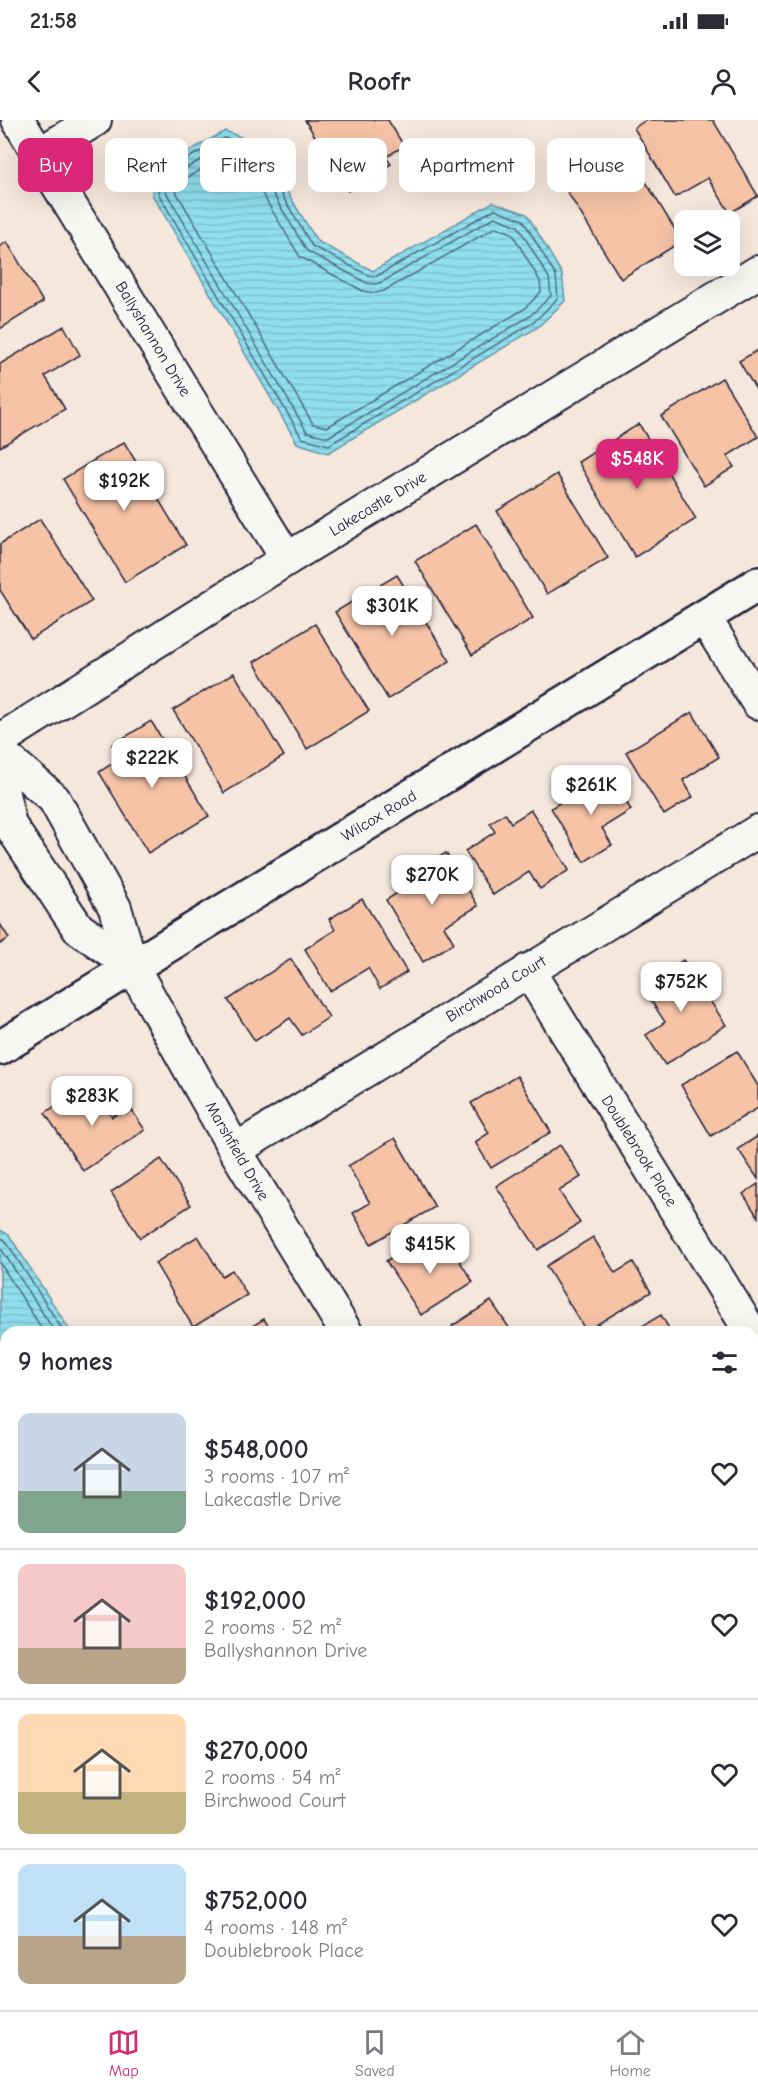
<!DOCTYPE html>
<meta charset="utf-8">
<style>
:root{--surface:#fff;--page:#f2f2f3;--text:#2b2b33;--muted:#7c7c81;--line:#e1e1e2;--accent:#db2777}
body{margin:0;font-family:"Comic Neue",sans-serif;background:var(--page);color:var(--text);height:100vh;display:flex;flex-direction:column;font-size:22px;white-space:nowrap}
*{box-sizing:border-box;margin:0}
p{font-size:20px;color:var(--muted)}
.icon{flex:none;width:33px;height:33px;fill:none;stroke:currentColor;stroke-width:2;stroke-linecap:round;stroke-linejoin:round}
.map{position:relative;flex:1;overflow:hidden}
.sheet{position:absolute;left:0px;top:1206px;width:759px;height:684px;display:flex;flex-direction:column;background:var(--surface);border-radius:18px 18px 0 0;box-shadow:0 6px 24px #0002}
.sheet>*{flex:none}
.hud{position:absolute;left:18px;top:18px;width:723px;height:54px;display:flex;gap:12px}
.tools{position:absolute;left:674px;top:90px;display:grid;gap:12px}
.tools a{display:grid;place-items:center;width:66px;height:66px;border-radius:12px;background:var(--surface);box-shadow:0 6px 24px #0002;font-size:30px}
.price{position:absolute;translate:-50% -51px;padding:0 14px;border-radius:12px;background:#fff;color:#222;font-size:20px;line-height:39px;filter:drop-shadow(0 2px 3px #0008)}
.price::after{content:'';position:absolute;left:50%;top:36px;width:18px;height:14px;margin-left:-9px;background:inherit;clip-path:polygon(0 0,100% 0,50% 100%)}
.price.selected{background:var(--accent);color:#fff}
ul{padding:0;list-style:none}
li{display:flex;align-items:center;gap:18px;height:150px;padding:0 18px}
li+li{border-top:2px solid var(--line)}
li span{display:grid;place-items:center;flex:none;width:168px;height:120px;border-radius:12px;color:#555}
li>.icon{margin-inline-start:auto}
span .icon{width:72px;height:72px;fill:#fffc;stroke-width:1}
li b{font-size:26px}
h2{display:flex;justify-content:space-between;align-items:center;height:72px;padding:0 18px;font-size:26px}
.pill{padding:0 21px;border-radius:12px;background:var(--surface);box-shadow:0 6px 24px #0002;font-size:21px;line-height:54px}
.pill.selected{background:var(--accent);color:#fff}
.status{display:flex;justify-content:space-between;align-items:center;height:42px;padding:0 30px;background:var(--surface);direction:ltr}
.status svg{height:16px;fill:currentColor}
header{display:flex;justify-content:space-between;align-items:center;height:78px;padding:0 18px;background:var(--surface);font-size:27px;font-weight:800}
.menu{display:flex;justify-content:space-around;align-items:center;height:84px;border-top:2px solid var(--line);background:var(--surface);font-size:16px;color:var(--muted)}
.menu a{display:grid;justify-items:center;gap:3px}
.menu .selected{color:var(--accent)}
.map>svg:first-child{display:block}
</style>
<div class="status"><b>21:58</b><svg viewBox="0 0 49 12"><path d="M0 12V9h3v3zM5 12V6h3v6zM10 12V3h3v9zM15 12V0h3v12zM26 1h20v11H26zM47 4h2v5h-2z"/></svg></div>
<header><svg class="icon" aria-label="back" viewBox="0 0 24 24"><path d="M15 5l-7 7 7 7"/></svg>Roofr<svg class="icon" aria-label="person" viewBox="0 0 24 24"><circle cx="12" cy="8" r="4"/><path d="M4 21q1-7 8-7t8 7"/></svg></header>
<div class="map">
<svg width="758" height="1890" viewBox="0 0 758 1890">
<defs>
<pattern id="wetland-marsh" width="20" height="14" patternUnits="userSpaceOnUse" patternTransform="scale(1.5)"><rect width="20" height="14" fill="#d4e498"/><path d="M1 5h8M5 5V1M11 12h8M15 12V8" fill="none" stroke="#b6c384"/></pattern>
<pattern id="water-rules" width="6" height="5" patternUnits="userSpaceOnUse" patternTransform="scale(1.5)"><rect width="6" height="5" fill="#90dfee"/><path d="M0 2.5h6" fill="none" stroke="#7cbfcd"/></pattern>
</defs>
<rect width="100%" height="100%" fill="#f6e7dc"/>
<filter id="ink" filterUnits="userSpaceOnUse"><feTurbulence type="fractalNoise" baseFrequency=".0167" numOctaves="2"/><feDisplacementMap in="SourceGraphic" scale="12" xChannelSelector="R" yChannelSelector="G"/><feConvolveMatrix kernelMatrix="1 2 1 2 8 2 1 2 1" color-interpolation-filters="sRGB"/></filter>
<g filter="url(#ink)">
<polygon fill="url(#wetland-marsh)" stroke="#7b836a" stroke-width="1.5" points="0,1345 6,1355 6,1884 94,1884 95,1890 0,1890"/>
<g fill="url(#water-rules)" stroke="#6493a6" stroke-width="1.5">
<polygon points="225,11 257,23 317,121 373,151 493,82 527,94 562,154 565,181 538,207 328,333 297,323 152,74 155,50"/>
<polygon points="0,1110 9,1115 71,1212 6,1212 6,1331 0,1321"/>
</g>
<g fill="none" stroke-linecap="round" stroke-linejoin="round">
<g stroke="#4e6e83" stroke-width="1.5">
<polygon points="225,18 254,28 312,126 370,156 377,156 495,89 523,100 556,156 558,178 534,202 329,325 302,318 158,73 161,53"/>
<polygon points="225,26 249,34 307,131 367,163 374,164 380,163 495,97 518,106 549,158 551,176 530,196 328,317 307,312 166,72 169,58"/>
<polygon points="226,36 243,42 300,137 363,171 375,173 384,171 496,107 512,113 540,161 541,172 524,189 327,307 313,304 175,70 177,63"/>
<polyline points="0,1117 5,1120 64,1212"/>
<polyline points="0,1127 55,1212"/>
<polyline points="0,1143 44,1212"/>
</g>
</g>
<g fill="#f6c3a7" stroke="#22223b" stroke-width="1.5">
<polygon points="305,0 388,0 404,26 386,37 391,44 348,71"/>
<polygon points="646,0 713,0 758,76 730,93 708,58 675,77 634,8"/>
<polygon points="622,23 682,121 621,159 560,60"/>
<polygon points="7,122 43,182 0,209 0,126"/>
<polygon points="64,206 80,235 45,256 65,289 0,327 0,244"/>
<polygon points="758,230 758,273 739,241"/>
<polygon points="722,258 758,317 727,336 734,347 704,366 661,296"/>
<polygon points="639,304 696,399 635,437 578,342"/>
<polygon points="124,322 186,425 125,462 63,359"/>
<polygon points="557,354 608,438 547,474 497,391"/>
<polygon points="40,399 92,481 31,519 0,470 0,424"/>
<polygon points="476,404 533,498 472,535 415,441"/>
<polygon points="397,455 450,541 388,579 335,492"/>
<polygon points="315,504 369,591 307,629 254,542"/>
<polygon points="234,553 284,636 224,673 173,590"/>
<polygon points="692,592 719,637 683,660 693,677 664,695 626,632"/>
<polygon points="151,601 209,696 148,733 99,652 121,638 112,625"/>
<polygon points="609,653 631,690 602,708 612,725 584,742 551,688"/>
<polygon points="531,690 569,750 540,769 529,752 493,775 465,731 495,712 490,703 505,693 511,703"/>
<polygon points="446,733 478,786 444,806 454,823 423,842 386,780 412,764 407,756"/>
<polygon points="362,779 407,852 380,869 368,848 330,871 305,829 335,810 329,799"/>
<polygon points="0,804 9,818 0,824"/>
<polygon points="291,839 329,897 302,915 290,898 255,921 228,880"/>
<polygon points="683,840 726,905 665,945 646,915 665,902 642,867"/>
<polygon points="737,931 758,966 758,988 711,1016 681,965"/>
<polygon points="517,956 551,1012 491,1048 475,1022 489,1013 471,983"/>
<polygon points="89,963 112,997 129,986 145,1010 83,1051 45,993"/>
<polygon points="758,1016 758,1059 738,1029"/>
<polygon points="395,1018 435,1087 371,1124 353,1093 370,1083 348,1046"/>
<polygon points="560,1025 581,1057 559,1071 580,1103 538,1130 496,1066"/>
<polygon points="161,1039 191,1085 140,1118 111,1072"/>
<polygon points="758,1064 758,1097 743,1074"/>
<polygon points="198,1116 222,1156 232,1150 247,1175 193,1207 155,1143"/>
<polygon points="593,1117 615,1153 633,1142 651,1172 586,1211 546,1146"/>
<polygon points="445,1118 473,1162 421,1195 386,1141 409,1126 416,1137"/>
<polygon points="491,1181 512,1212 456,1212 452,1206"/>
<polygon points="661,1195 671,1212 632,1212"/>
<polygon points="264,1199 272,1212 242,1212"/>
<polygon points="756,1347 758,1349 758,1435 753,1438 753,1349"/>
<polygon points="756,1605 758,1607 758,1711 753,1714 753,1607"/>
<polygon points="758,1735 758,1751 753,1743 753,1738"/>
<polygon points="216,1884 261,1884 264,1890 206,1890"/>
<polygon points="490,1884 546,1884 549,1889 480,1890"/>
<polygon points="611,1884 655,1884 646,1890 615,1890"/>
</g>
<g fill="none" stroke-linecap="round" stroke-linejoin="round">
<g stroke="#22223b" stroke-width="36">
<g id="street">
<polyline points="18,0 287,439"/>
<polyline points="39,34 95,0"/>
<polyline points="704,497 758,583"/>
<polyline points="0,620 287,439 758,152"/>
<polyline points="0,632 54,679 115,788 132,846 235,1030 346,1212"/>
<polyline points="0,660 10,705 78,808 132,846"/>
<polyline points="528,850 751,1212"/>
<polyline points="235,1030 758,711"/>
<polyline points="753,1523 758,1520"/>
<polyline points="753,1873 758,1881"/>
<polyline points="368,1884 371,1890"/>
</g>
</g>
<g stroke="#22223b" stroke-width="38">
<polyline id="secondary" points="0,928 758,464"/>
</g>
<use href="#street" stroke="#f6f6f2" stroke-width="32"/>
<use href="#secondary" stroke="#f6f6f2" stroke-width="33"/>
</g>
</g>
<g text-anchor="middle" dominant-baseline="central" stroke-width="4.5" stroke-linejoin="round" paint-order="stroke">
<g font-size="16" fill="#22223b" stroke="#f6f6f2">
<text transform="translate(153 219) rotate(59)">Ballyshannon Drive</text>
<text transform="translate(378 384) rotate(-31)">Lakecastle Drive</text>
<text transform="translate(379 696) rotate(-31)">Wilcox Road</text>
<text transform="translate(496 869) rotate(-31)">Birchwood Court</text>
<text transform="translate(237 1031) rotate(60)">Marshfield Drive</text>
<text transform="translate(639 1031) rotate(58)">Doublebrook Place</text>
</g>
</g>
</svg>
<div class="tools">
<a><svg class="icon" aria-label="layers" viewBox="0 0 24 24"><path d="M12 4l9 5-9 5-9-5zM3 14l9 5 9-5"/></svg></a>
</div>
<b class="price selected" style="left:637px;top:370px">$548K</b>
<b class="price" style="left:124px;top:392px">$192K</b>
<b class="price" style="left:392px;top:517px">$301K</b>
<b class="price" style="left:152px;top:669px">$222K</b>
<b class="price" style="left:591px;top:696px">$261K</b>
<b class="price" style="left:432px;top:786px">$270K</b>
<b class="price" style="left:681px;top:893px">$752K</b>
<b class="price" style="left:92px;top:1007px">$283K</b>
<b class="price" style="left:430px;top:1155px">$415K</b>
<div class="hud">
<a class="pill selected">Buy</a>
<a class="pill">Rent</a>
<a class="pill">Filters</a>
<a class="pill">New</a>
<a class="pill">Apartment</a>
<a class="pill">House</a>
</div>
<section class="sheet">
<h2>9 homes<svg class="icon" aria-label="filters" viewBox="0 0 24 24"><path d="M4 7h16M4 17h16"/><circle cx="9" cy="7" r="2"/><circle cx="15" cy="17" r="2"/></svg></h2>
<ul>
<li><span style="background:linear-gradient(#c9d6e8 65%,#7fa58c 0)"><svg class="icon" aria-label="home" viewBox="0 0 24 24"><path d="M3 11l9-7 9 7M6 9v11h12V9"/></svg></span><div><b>$548,000</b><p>3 rooms · 107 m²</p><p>Lakecastle Drive</p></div><svg class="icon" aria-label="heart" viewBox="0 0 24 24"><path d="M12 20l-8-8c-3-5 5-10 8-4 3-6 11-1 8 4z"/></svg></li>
<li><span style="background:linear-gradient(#f6c9c9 70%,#b9a48a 0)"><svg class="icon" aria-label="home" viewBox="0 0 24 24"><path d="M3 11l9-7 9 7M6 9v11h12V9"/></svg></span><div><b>$192,000</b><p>2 rooms · 52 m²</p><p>Ballyshannon Drive</p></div><svg class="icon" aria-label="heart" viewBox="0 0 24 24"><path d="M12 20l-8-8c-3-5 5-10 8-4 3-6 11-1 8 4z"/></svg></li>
<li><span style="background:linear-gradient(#ffd9b3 65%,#c2b280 0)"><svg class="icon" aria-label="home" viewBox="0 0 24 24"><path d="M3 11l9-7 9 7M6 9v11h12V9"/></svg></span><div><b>$270,000</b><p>2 rooms · 54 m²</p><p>Birchwood Court</p></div><svg class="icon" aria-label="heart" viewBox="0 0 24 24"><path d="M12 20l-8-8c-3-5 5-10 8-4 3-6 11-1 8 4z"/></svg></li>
<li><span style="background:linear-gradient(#bfe0f5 60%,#b9a48a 0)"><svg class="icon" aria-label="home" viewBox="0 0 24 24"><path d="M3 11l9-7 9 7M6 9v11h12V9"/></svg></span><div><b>$752,000</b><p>4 rooms · 148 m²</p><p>Doublebrook Place</p></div><svg class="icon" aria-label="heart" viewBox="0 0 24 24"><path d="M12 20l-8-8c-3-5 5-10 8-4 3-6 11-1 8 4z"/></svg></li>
</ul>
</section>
</div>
<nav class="menu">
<a class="selected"><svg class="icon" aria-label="map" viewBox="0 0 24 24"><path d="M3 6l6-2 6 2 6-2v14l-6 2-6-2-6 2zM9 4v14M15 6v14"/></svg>Map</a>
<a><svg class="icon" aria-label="saved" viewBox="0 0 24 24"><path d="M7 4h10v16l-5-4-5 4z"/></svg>Saved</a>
<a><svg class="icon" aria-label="home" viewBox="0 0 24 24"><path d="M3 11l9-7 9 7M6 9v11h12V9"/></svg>Home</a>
</nav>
